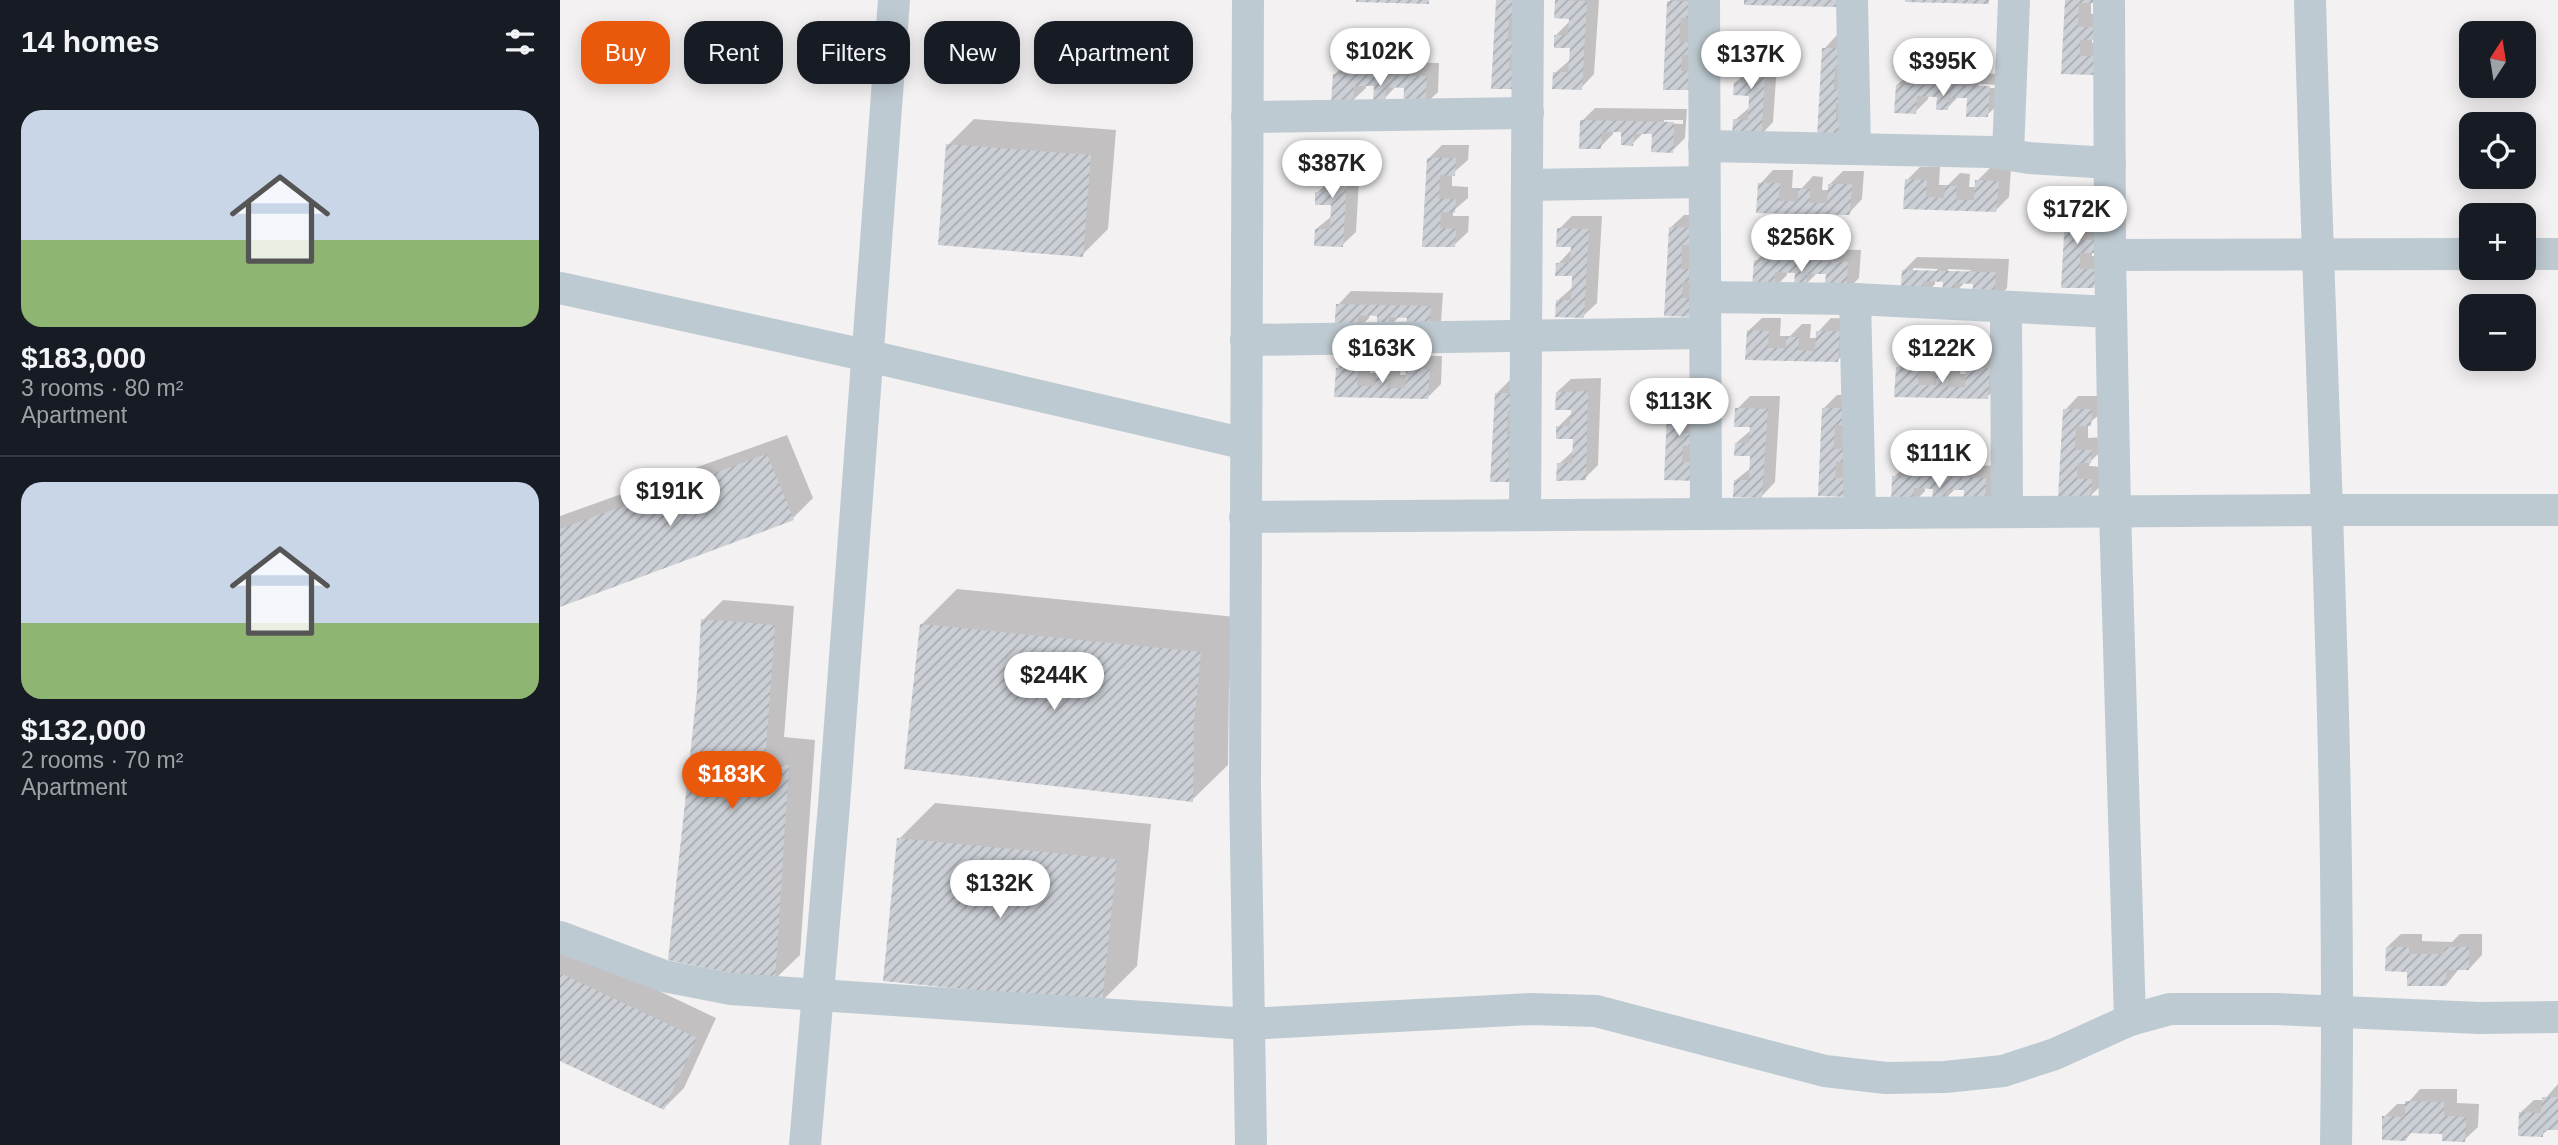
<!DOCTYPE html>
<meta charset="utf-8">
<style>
:root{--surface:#171b24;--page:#242831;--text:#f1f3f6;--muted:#9ea1a6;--line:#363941;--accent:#ea580c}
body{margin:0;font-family:Arial,sans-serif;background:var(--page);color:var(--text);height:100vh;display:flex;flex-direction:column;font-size:26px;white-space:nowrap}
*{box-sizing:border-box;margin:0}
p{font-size:23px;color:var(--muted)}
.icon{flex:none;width:38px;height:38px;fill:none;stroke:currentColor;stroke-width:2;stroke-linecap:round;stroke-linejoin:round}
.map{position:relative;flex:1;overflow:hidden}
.drawer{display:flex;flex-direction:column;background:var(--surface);width:560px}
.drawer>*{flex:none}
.guide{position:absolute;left:21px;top:21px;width:665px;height:63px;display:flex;gap:14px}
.needle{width:46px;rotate:12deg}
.controls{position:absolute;left:1899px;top:21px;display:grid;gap:14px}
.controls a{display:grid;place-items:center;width:77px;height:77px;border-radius:14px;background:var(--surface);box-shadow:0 4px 18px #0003;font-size:35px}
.price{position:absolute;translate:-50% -60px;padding:0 16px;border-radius:24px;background:#fff;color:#222;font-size:23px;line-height:46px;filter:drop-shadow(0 2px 4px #0008)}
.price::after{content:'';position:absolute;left:50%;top:42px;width:21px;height:16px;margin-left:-10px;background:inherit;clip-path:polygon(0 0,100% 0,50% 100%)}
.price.selected{background:var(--accent);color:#fff}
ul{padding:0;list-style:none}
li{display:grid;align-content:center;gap:14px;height:371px;padding:0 21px}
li+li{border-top:2px solid var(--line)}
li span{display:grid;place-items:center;height:217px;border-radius:21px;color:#555}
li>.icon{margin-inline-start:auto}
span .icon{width:126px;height:126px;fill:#fffc;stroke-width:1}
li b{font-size:30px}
h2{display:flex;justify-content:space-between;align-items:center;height:84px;padding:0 21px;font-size:30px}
.pill{padding:0 24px;border-radius:21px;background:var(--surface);box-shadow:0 4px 18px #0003;font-size:24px;line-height:63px}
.pill.selected{background:var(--accent);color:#fff}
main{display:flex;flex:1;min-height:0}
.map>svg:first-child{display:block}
</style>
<main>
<section class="drawer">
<h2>14 homes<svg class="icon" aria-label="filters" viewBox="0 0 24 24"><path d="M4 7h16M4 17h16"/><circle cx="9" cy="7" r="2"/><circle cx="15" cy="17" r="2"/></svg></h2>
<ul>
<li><span style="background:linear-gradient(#c9d6e8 60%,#8fb573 0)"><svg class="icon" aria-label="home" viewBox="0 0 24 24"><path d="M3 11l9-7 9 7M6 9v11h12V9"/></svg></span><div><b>$183,000</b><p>3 rooms · 80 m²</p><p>Apartment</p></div></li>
<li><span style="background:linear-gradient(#c9d6e8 65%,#8fb573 0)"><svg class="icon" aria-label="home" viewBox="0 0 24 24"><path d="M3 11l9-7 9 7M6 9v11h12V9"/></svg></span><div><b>$132,000</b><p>2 rooms · 70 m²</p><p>Apartment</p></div></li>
</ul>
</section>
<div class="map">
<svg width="1998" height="1145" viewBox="0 0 1998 1145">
<defs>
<pattern id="building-hatch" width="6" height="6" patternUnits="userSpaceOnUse" patternTransform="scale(1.75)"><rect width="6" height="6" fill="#ccd0d6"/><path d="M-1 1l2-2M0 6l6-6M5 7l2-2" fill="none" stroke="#a7acb1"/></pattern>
</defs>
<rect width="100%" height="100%" fill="#f3f1f1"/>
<g fill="#0003" fill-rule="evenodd">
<polygon points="938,0 977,0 977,58 933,87"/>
<polygon points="997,0 1039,0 1034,74 1021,88 995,73 1011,59 1012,47 996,35 1009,22 1011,17"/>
<polygon points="1110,0 1148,0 1149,59 1104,88"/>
<polygon points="1507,0 1531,1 1531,14 1547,14 1532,39 1532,43 1548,43 1533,73 1503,72"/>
<polygon points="1189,35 1219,36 1213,122 1200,136 1175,120 1190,107 1191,94 1175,83 1190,69 1176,48"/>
<polygon points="1277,35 1303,106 1259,135 1264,49"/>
<polygon points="788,61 879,63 878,92 864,105 846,86 836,86 825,98 816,84 806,84 806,88 792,101 774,75"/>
<path d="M1351 72 1442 74 1441 102 1427 115 1409 96H1399L1387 108 1379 95H1369L1368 99 1355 112 1337 85ZM1419 84 1438 85V88H1419Z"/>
<path d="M1035 108 1127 109 1125 138 1112 151 1094 132H1084L1072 144 1063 130H1053V134L1040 147 1022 121ZM1104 120H1123V124L1104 123Z"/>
<polygon points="414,119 556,130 548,229 522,255 388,145"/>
<polygon points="771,145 801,146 796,232 782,245 756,229 772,216 773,204 757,193 770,180 772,175 758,158"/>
<polygon points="882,145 909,145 908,160 892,174 892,186 908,187 908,198 893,211 893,216 909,216 908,232 894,245 864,245 869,158"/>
<polygon points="1360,167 1380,167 1379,185 1388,185 1400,173 1410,174 1409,187 1416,187 1417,181 1430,168 1451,168 1449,197 1436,210 1345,208 1347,180"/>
<polygon points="1213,170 1233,170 1232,188 1242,188 1253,176 1263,177 1262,190 1269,190 1270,184 1283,171 1304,171 1302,199 1289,213 1198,211 1200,184"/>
<polygon points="1521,186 1548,186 1531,215 1531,227 1547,228 1547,238 1532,252 1532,256 1548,257 1547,272 1533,286 1503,286 1508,199"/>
<polygon points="1124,215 1150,215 1150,286 1106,315 1110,228"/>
<polygon points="1012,216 1042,216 1037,303 1023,316 997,301 1013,287 1014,275 998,264 1011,250 1013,245 999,229"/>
<polygon points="1209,248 1301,250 1299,278 1286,291 1267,272 1258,272 1246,284 1237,271 1227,271 1227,275 1214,288 1196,261"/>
<path d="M1357 257 1449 259 1447 288 1434 301 1415 282H1405L1394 294 1385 280H1375V284L1362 297 1343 271ZM1353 268 1378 269 1375 272H1353ZM1388 269 1411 270 1408 273H1388Z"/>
<polygon points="791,291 883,293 881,322 868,335 849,316 840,316 828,328 819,314 810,314 809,318 796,331 778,305"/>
<polygon points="1202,318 1221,318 1220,336 1230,336 1242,324 1251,324 1250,338 1258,338 1258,332 1271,318 1293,319 1291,347 1278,360 1187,358 1188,331"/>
<polygon points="1352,354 1371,355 1370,372 1379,373 1391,361 1401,361 1400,374 1408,374 1408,368 1421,355 1443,355 1441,384 1427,397 1336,395 1338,368"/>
<polygon points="791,355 811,355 810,373 819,373 831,361 841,362 840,375 847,375 848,369 861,356 882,356 881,384 867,398 776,396 778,368"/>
<polygon points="1041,378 1038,465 1025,478 999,464 1014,450 1014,437 998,427 1012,413 1012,408 997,392 1011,379"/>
<polygon points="1123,379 1150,379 1150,450 1106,479 1110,393"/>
<polygon points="950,380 976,381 976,451 932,480 936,394"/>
<polygon points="1277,395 1304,395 1304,465 1259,495 1264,408"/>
<polygon points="1190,396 1220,396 1215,482 1202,496 1176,480 1192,467 1192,454 1176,443 1191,430 1191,425 1177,409"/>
<polygon points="1518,396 1545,396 1544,411 1528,424 1528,438 1545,437 1544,448 1530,462 1529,466 1545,467 1544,483 1530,496 1500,496 1505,410"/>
<polygon points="227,435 253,498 233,518 0,605 0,516"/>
<polygon points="1348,463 1439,466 1437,494 1424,507 1406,488 1396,488 1384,500 1375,487 1365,487 1365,491 1352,504 1334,477"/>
<polygon points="397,589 676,617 669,688 668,765 632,800 361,625"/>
<polygon points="163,600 234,606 224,737 255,740 240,955 214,980 132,755 143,620"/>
<polygon points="375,803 591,824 577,966 542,1001 339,839"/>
<polygon points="1841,934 1862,934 1862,941 1892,942 1900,934 1922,934 1922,955 1909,969 1899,969 1886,985 1849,970 1827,947"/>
<polygon points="0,944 156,1018 124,1088 104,1108 0,1059"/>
<polygon points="1998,1084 1998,1128 1990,1128 1982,1135 1960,1113 1974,1100 1984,1100"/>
<polygon points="1860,1089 1897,1089 1897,1103 1919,1104 1918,1127 1904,1140 1884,1132 1853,1131 1846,1139 1824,1117 1837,1104 1847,1104"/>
</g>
<g fill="url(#building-hatch)">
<polygon points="796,0 869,0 869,4 796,2"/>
<polygon points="936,0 965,0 964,18 949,17 948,41 965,41 964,55 950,54 949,71 965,71 964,89 931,89"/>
<polygon points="995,0 1027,1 1022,90 992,89 993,72 1008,72 1010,48 994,48 994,35 1008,35 1009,19 994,18"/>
<polygon points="1184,0 1278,0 1277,7 1184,5"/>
<polygon points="1345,0 1429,0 1429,4 1345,2"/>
<polygon points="1505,0 1534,0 1534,3 1519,3 1518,27 1535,27 1534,40 1520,40 1520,56 1535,56 1534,75 1501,74"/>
<polygon points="1107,1 1137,1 1135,18 1121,18 1119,42 1136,42 1135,55 1122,55 1121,71 1136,71 1135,90 1103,90"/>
<polygon points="1174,48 1207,49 1201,137 1172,137 1173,119 1188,120 1189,96 1173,95 1174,82 1187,83 1188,67 1173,66"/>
<polygon points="1262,48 1291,48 1290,66 1275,65 1274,89 1291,90 1290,103 1276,103 1276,119 1291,119 1290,138 1257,137"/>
<polygon points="773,74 867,76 865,107 843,107 844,88 826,87 825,100 813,100 814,86 794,86 793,103 771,103"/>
<polygon points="1336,85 1430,86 1428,117 1406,117 1407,98 1389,98 1388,110 1376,110 1377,97 1357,96 1356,114 1334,113"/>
<polygon points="1020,120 1114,122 1113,153 1091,152 1092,134 1074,134 1073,146 1061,145 1061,132 1042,132 1041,149 1019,149"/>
<polygon points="386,144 531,155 523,257 378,245"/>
<polygon points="756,157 788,158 783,247 754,246 755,229 770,229 771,205 755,205 755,192 769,192 770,176 755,176"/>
<polygon points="867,158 896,158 895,176 880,175 879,199 896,199 895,213 881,212 880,228 896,229 895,247 862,247"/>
<polygon points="1345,179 1367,180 1366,197 1384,198 1385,186 1397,186 1396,200 1414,200 1415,180 1439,181 1436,212 1343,209"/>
<polygon points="1198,183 1220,183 1219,201 1238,201 1238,189 1250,189 1250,203 1267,203 1268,184 1292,184 1290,215 1196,213"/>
<polygon points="1506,199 1535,199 1534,216 1519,216 1518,240 1535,240 1534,253 1520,253 1520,269 1535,269 1534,288 1501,288"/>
<polygon points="1109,227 1138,228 1137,245 1122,245 1121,269 1137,269 1137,282 1123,282 1122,298 1138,298 1137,317 1104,316"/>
<polygon points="997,228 1029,229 1024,318 995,317 996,300 1011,300 1012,276 995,276 996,263 1010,263 1011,247 996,247"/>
<polygon points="1194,260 1288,262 1286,293 1264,293 1266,274 1247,274 1247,286 1234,286 1235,273 1215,272 1214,290 1192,289"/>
<polygon points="1342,270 1436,272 1434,303 1412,303 1413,284 1395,283 1394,296 1382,295 1383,282 1363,281 1362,299 1340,299"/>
<polygon points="776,304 871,306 868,337 846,337 847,318 829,317 829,330 817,329 817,316 798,315 797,333 774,333"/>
<polygon points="1187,330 1209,331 1208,348 1226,348 1226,337 1239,337 1238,350 1255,351 1256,331 1280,331 1278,362 1185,360"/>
<polygon points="1336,367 1358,367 1358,385 1376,385 1376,373 1388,374 1388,387 1405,387 1406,368 1430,368 1428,399 1334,397"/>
<polygon points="776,368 798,368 797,386 815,386 816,374 828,374 827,388 845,388 846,368 870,369 868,399 774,397"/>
<polygon points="1028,391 1026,480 996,481 997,463 1012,463 1013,439 996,439 996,426 1010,426 1011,410 995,410 996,392"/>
<polygon points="1108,392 1137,392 1137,409 1121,409 1120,433 1137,433 1136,446 1123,446 1122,462 1137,462 1136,481 1104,480"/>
<polygon points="935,393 964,393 963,410 948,411 947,435 963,435 963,448 949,447 948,463 964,464 963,482 930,482"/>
<polygon points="1175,408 1208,409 1202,498 1173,497 1174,480 1189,480 1190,456 1174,456 1175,443 1189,443 1190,427 1174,427"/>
<polygon points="1262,408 1291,408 1291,425 1275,425 1274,449 1291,449 1290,462 1276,462 1275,478 1291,478 1290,497 1258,496"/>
<polygon points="1503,409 1532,409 1531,426 1516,426 1515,450 1532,450 1531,463 1518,463 1517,479 1532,479 1531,498 1498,497"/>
<polygon points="207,454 234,520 0,607 0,529"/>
<polygon points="1332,476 1426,478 1425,509 1403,509 1404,490 1386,490 1385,502 1372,502 1373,489 1354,488 1352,506 1331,505"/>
<polygon points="141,619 215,625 205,763 229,765 215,982 108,960 137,691"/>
<polygon points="360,624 641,652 634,725 633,802 344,769"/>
<polygon points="337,838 557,859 542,1003 323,981"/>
<polygon points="1826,947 1849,947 1849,954 1884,954 1885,947 1909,947 1909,970 1886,970 1886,986 1847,986 1847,972 1825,971"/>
<polygon points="0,973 137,1038 104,1110 0,1061"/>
<polygon points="1982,1097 1998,1097 1998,1130 1983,1130 1983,1137 1958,1136 1959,1112 1981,1113"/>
<polygon points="1845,1101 1884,1102 1884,1116 1906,1117 1905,1142 1882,1141 1882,1134 1847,1133 1846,1141 1822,1140 1822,1116 1845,1117"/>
</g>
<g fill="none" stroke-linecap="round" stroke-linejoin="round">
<g stroke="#becad1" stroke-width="32">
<polyline points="688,0 685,785 691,1145"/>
<polyline points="1144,0 1146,514"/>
<polyline points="1292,0 1295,148"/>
<polyline points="1549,0 1550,255 1555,511 1570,1020"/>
<path d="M1750 0C1760 381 1782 763 1776 1145"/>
<polyline points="687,117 968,113"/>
<polyline points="1144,146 1431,152 1469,158 1550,163"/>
<polyline points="1448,154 1454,0"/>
<polyline points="967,185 1144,182"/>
<polyline points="1964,254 1998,254"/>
<polyline points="1550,255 1911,254"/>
<polyline points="0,288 309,356 686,444"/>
<polyline points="1145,297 1295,299 1551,312"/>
<polyline points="1295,299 1300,513"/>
<polyline points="1446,308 1447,512"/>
<polyline points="686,340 1145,333"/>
<polyline points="965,515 968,0"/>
<polyline points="685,517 1768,510 1998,510"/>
<polyline points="0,937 104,976 171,989 688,1024 971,1009 1036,1011 1265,1071 1326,1078 1385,1077 1443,1071 1495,1054 1570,1020 1610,1009 1717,1009 1919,1018 1998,1017"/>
<polyline points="245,1145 274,805 334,0"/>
</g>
</g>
</svg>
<div class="controls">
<a><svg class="needle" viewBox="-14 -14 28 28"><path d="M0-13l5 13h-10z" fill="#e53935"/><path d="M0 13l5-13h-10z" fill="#9ea1a6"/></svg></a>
<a><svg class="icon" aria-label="locate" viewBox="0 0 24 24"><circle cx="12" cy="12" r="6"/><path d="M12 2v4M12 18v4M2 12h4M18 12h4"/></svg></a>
<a>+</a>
<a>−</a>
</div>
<b class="price" style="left:820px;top:88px">$102K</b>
<b class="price" style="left:1191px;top:91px">$137K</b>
<b class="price" style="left:1383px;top:98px">$395K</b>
<b class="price" style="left:772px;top:200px">$387K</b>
<b class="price" style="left:1517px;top:246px">$172K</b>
<b class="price" style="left:1241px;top:274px">$256K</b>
<b class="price" style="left:822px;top:385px">$163K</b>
<b class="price" style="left:1382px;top:385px">$122K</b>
<b class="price" style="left:1119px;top:438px">$113K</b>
<b class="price" style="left:1379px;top:490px">$111K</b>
<b class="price" style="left:110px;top:528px">$191K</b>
<b class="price" style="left:494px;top:712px">$244K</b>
<b class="price selected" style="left:172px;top:811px">$183K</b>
<b class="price" style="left:440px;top:920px">$132K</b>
<div class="guide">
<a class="pill selected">Buy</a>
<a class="pill">Rent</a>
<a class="pill">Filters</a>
<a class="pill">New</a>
<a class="pill">Apartment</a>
</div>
</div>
</main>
